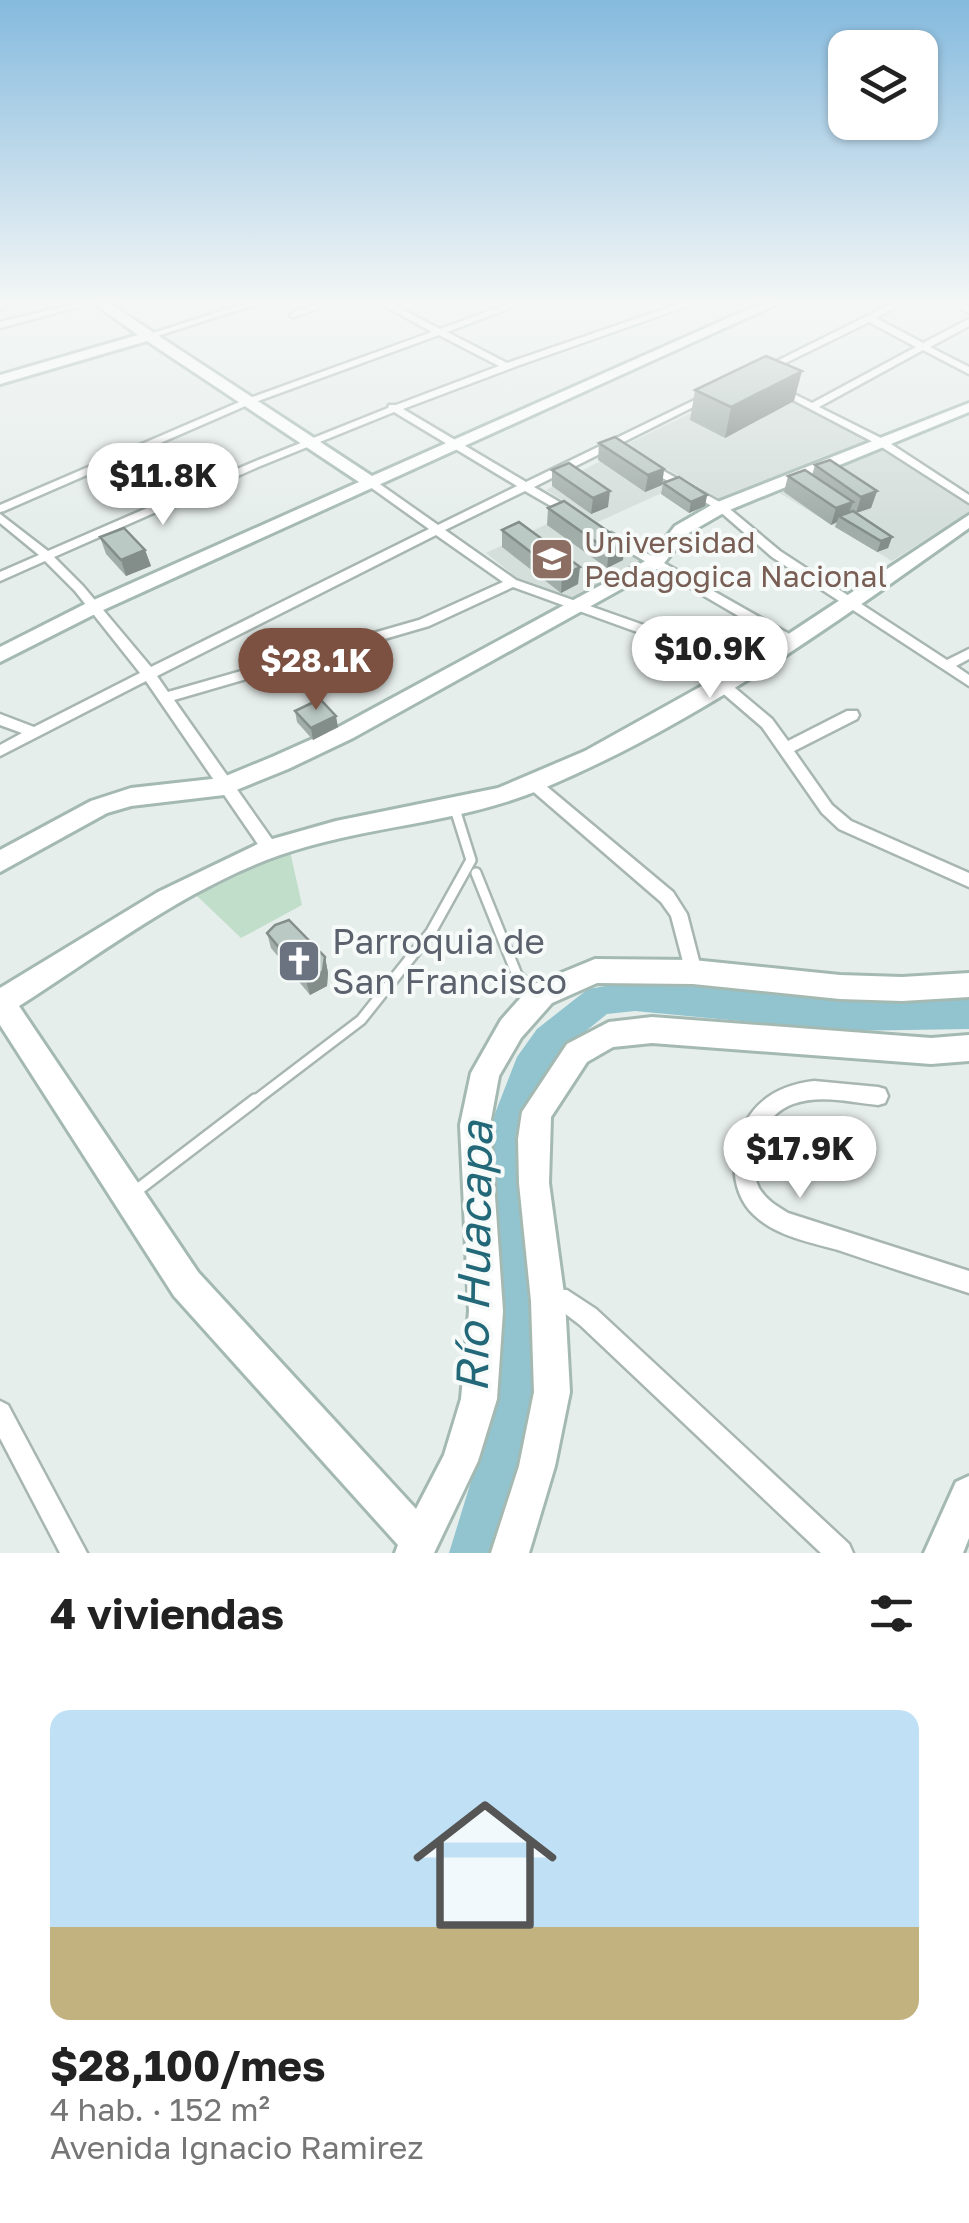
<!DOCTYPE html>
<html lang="es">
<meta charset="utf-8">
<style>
:root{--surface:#fff;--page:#f6f6f6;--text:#222;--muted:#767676;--accent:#7c5141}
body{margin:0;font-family:"Golos Text",sans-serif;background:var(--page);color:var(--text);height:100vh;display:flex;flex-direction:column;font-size:38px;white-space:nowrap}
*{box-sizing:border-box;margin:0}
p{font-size:32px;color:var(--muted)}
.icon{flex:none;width:55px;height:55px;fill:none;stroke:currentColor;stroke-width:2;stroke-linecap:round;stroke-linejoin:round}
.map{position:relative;height:1553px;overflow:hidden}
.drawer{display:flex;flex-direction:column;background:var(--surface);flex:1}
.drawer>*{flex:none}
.tools{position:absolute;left:828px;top:30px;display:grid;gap:20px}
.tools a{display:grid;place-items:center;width:110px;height:110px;border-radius:20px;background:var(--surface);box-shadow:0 2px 8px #0004;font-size:50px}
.price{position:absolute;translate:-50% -85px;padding:0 22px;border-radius:35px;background:#fff;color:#222;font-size:32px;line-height:65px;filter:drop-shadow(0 2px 5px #0008)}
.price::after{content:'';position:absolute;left:50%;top:60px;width:30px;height:22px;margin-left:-15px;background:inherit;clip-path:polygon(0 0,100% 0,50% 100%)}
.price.on{background:var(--accent);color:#fff}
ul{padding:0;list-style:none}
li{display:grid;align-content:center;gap:20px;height:530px;padding:0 50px}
li span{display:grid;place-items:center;height:310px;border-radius:20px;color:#555}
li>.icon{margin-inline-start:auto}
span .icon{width:180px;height:180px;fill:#fffc;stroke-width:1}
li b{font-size:42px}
h2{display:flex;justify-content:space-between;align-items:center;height:120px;padding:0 50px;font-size:42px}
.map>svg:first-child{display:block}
</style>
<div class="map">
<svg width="969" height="1553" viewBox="0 0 969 1553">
<rect width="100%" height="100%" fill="#e6eeeb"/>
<g fill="#d4deda">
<polygon points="755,382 872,441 720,499 625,445"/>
<polygon points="883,448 969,505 969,512 892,561 778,492"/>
<polygon points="617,452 675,487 598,522 546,490"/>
<polygon points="566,515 643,563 571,601 521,581 486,553"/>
</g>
<polygon fill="#c0dec9" points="290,851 302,905 241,938 196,895"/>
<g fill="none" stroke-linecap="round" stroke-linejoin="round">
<polygon fill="#91c4cf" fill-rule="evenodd" points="635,981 844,1001 969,999 969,1029 844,1031 635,1011 607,1014 561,1051 543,1077 528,1121 544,1334 541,1397 497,1553 449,1553 497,1397 502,1334 492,1121 517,1057 537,1029 588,989"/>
<g stroke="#a8b6b2" stroke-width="9">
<polyline id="lane-far2" points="293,315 323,304"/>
</g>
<g stroke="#a8b6b2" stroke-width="14">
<g id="lane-far1">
<polyline points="476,873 517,975 535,992"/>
<polyline points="252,1103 361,1020 431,932 471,860 455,809"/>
</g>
</g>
<g stroke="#a8b6b2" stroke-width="16">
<polyline id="lane" points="136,1191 255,1100"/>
</g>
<g stroke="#a8b6b2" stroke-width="5">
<g id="street">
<polygon points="0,304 7,304 0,310"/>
<polygon points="73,304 89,304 0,328 0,322"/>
<polygon points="243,304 257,304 151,338 144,336"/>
<path d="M381 304H392L440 329 508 304H521L447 332 507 363 679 304H693L517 366 403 409 526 482 707 394 715 396 534 487 578 513V517H570L525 491 445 530 516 580 672 635 772 719 788 741 847 711H857L859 715 857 719 794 751 832 805 851 821 969 873V887L839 829 822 813 762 727 662 641 513 587 429 626 174 700 276 845 278 849 276 853H264L146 681 0 756V745L22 733 0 725V714L34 727 140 673 75 591 45 561 0 581V572L39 555 0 523V514L48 551 251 463 388 408 389 405H396L499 366 439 335 250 404 4 511 0 512V505L244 400 432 332ZM394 412 517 486 438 525 374 480H366V484L429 529 151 667 83 586 54 557 258 467ZM436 535 503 582 419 620 168 692 157 676Z"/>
<polygon points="891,304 902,304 876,318 923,343 969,319 969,326 930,347 969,367 969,374 923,350 819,407 885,440 969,495 969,503 877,444 772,389 780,387 812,403 916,347 869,322 765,373 757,371"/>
<polygon points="955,304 969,306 969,313"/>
<polygon points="649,463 725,505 780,551 947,660 969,649 969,659 956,666 969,675 969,686 772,557 717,509 645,468 645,464"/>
<polygon points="611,533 798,639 800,642 793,646 788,645 607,539 605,537"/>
<polygon points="534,778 539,780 673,892 687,914 702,972 699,977 693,980 687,977 671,916 661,902 529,788 526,784 529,780"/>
<path d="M814 1081 878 1087 885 1089 888 1096 885 1103 878 1105C851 1102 819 1094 793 1104 762 1115 744 1158 759 1188 766 1200 777 1206 788 1213L969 1271V1293C925 1279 882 1265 838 1250 810 1242 776 1236 754 1215 731 1193 730 1157 742 1130 755 1099 781 1085 814 1081Z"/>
<polygon points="548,1290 567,1290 596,1309 849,1544 853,1553 821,1553 580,1325 563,1312 548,1312 540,1309 537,1301 540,1293"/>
<polygon points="0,1401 8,1405 87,1553 60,1553 0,1438"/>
</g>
</g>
<g stroke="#a5b9b3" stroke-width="6">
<g id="secondary">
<polygon points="95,304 110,304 372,476 760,304 777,304 101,611 0,662 0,647 87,603 359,482 147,341 0,384 0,375 138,335"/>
<polygon points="969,403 969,412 727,511 687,534 661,567 353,738 288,769 224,795 131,806 107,813 0,872 0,850 91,801 131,788 221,778 272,757 337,728 649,559 675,526 715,503"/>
<path d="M969 515V528C834 624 698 723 544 788 460 824 366 825 280 855 186 888 102 953 19 1006L198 1272 416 1509 444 1455 461 1399 469 1311 460 1125 471 1073 501 1020 532 985 595 959 693 960 840 975 902 977 969 973V997L902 1001 840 999 693 984 597 983 552 1003 521 1038 499 1076 490 1125 503 1311 497 1399 478 1461 434 1553H395L398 1545 174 1296 0 1025V988L158 892 262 842 336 821 498 788 585 751 752 658Z"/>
<polygon points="652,1017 931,1038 969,1035 969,1061 931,1064 652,1043 613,1047 587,1062 551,1117 549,1183 565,1301 570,1392 555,1466 529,1553 491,1553 519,1466 534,1392 531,1301 519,1183 518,1139 522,1112 567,1044 609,1022"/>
<polygon points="969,1476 969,1538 963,1553 924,1553 956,1482"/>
</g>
</g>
<use href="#lane-far2" stroke="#fff" stroke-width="5"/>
<use href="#lane-far1" stroke="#fff" stroke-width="9"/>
<use href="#lane" stroke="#fff" stroke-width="11"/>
<use href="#street" fill="#fff" fill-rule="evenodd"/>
<use href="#secondary" fill="#fff" fill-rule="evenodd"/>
</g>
<g fill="#a1ada9">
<polygon points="695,390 794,401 725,438 690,420"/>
<polygon points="599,443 664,469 662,485 645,492 598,460"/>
<polygon points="815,465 877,491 871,508 856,513 892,537 888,548 877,552 835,527 837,522 831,525 784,492 788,476 812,475"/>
<polygon points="552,470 608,507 591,514 552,486"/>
<polygon points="663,483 707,495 705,506 689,513 661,494"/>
<polygon points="548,508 623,560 607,568 547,525"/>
<polygon points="502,530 578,584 561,593 502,547"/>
<polygon points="100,537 145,550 151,566 126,576 106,554"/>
<polygon points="295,711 338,727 313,740 297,722"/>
<polygon points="267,933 325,957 328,973 327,986 310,995 271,948"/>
</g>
<g fill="#838d89">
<polygon points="802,371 794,401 725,438 731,407"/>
<polygon points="664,469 662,485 645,492 648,475"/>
<polygon points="610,491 608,507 591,514 593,498"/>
<polygon points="877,491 871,508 856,513 861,497"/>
<polygon points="707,495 705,506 689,513 691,502"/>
<polygon points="853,502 847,518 839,516 837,522 831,525 836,508"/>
<polygon points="892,537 888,548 877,552 881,541"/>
<polygon points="625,543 623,560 607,568 609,551"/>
<polygon points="145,550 151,566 126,576 121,560"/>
<polygon points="580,567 578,584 561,593 562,576"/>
<polygon points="336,716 338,727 313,740 311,728"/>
<polygon points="325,957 328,973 327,986 310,995 306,980"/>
</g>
<g fill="#bbc9c4" stroke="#838d89" stroke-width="2.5">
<polygon points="766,356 802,371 731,407 695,390"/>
<polygon points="615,437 664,469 648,475 599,443"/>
<polygon points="830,460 877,491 861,497 815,465"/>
<polygon points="569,463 610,491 593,498 552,470"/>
<polygon points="805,470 853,502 836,508 788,476"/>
<polygon points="679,477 707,495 691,502 663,483"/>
<polygon points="564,501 625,543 609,551 548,508"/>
<polygon points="853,511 892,537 881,541 839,516"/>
<polygon points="519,522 580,567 562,576 502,530"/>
<polygon points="124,528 145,550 121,560 100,537"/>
<polygon points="320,699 336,716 311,728 295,711"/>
<polygon points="289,920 325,957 323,971 306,980 267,933 275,925"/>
</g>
<linearGradient id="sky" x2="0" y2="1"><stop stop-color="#85bade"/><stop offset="0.58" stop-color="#f4f7f6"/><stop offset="1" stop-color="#f4f7f6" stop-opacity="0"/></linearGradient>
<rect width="969" height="522" fill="url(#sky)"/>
<defs>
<g id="university-square" transform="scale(2.25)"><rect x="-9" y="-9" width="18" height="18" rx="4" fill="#8d6e63" stroke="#f6faf8"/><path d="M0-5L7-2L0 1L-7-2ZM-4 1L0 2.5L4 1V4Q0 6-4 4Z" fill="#fff"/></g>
<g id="church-square" transform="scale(2.25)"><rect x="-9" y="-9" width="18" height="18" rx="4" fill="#6b7280" stroke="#f6faf8"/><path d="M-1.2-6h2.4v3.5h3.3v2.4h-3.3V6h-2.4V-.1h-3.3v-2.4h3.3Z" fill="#fff"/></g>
</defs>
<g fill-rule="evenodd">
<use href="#university-square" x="552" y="559"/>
<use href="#church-square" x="299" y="961"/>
</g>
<g text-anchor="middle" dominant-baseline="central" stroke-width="8" stroke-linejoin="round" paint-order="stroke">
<g font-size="30" fill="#785e54" stroke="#f6faf8" text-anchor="start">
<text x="584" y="542">Universidad<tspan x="584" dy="34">Pedagogica Nacional</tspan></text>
</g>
<g font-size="35" fill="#5b616d" stroke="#f6faf8" text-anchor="start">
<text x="332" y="941">Parroquia de<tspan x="332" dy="40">San Francisco</tspan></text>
</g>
<g font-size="45" font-style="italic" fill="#226879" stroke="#f6faf8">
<text transform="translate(473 1257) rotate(-89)">Río Huacapa</text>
</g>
</g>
</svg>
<div class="tools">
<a><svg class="icon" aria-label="layers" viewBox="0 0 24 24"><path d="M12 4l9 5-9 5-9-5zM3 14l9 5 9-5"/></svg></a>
</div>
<b class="price" style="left:163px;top:528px">$11.8K</b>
<b class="price" style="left:710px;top:701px">$10.9K</b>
<b class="price on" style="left:316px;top:713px">$28.1K</b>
<b class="price" style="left:800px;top:1201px">$17.9K</b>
</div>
<section class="drawer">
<h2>4 viviendas<svg class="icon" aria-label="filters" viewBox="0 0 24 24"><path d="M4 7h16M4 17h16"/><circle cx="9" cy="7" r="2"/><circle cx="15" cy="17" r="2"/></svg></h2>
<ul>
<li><span style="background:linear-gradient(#bfe0f5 70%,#c2b280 0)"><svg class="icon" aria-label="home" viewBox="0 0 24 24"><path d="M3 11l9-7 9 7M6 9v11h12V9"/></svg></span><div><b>$28,100/mes</b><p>4 hab. · 152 m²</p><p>Avenida Ignacio Ramirez</p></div></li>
</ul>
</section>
